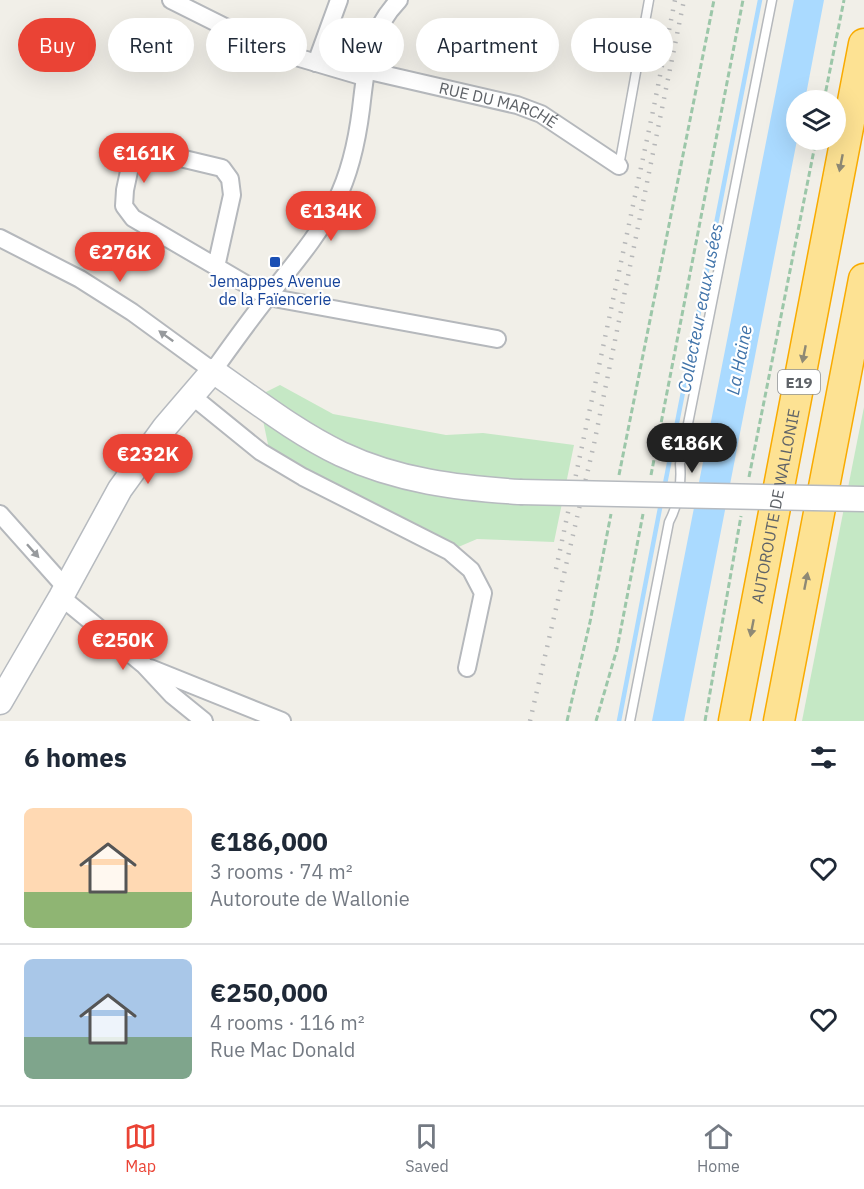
<!DOCTYPE html>
<meta charset="utf-8">
<style>
:root{--surface:#fff;--page:#f2f2f3;--text:#1f2937;--muted:#747a83;--line:#e0e1e3;--accent:#ea4335}
body{margin:0;font-family:"IBM Plex Sans",sans-serif;background:var(--page);color:var(--text);height:100vh;display:flex;flex-direction:column;font-size:22px;white-space:nowrap}
*{box-sizing:border-box;margin:0}
p{font-size:20px;color:var(--muted)}
.icon{flex:none;width:33px;height:33px;fill:none;stroke:currentColor;stroke-width:2;stroke-linecap:round;stroke-linejoin:round}
.map{position:relative;height:721px;overflow:hidden}
.side{display:flex;flex-direction:column;background:var(--surface);flex:1}
.side>*{flex:none}
.top-card{position:absolute;left:18px;top:18px;width:828px;height:54px;display:flex;gap:12px}
.tools{position:absolute;left:786px;top:90px;display:grid;gap:12px}
.tools a{display:grid;place-items:center;width:60px;height:60px;border-radius:50%;background:var(--surface);box-shadow:0 6px 24px #0002;font-size:30px}
.price{position:absolute;translate:-50% -51px;padding:0 14px;border-radius:21px;background:var(--accent);color:#fff;font-size:20px;line-height:39px;filter:drop-shadow(0 2px 3px #0008)}
.price::after{content:'';position:absolute;left:50%;top:36px;width:18px;height:14px;margin-left:-9px;background:inherit;clip-path:polygon(0 0,100% 0,50% 100%)}
.price.on{background:#222;color:#fff}
ul{padding:0;list-style:none}
li{display:flex;align-items:center;gap:18px;height:150px;padding:0 24px}
li+li{border-top:2px solid var(--line)}
li span{display:grid;place-items:center;flex:none;width:168px;height:120px;border-radius:9px;color:#555}
li>.icon{margin-inline-start:auto}
span .icon{width:72px;height:72px;fill:#fffc;stroke-width:1}
li b{font-size:26px}
h2{display:flex;justify-content:space-between;align-items:center;height:72px;padding:0 24px;font-size:26px}
.pill{padding:0 21px;border-radius:27px;background:var(--surface);box-shadow:0 6px 24px #0002;font-size:21px;line-height:54px}
.pill.on{background:var(--accent);color:#fff}
.menu{display:flex;justify-content:space-around;align-items:center;height:84px;border-top:2px solid var(--line);background:var(--surface);font-size:16px;color:var(--muted)}
.menu a{display:grid;justify-items:center;gap:3px}
.menu .on{color:var(--accent)}
.map>svg:first-child{display:block}
</style>
<div class="map">
<svg width="864" height="721" viewBox="0 0 864 721">
<rect width="100%" height="100%" fill="#f1efe8"/>
<g fill="#c5e8c5">
<polygon points="280,385 333,414 446,435 483,433 574,445 554,542 477,539 449,551 271,459 258,396"/>
<polygon points="864,407 864,721 802,721 857,442"/>
</g>
<polygon fill="#aadaff" points="794,0 824,0 805,100 796,100 797,140 684,721 652,721"/>
<g fill="none" stroke-linecap="round" stroke-linejoin="round">
<g stroke="#aadaff" stroke-width="4.5">
<polyline points="664,489 760,0"/>
<polyline points="619,721 661,503"/>
</g>
<g stroke="#b5b8bc" stroke-width="11">
<g id="lane">
<polyline points="619,166 649,0"/>
<path d="M630 721 669 522C678 505 682 483 680 464L772 0"/>
</g>
</g>
<g stroke="#b5b8bc" stroke-width="20">
<g id="street">
<polyline points="171,0 269,49 364,77"/>
<polyline points="316,63 339,0"/>
<path id="s1" d="M365 70 517 105 541 114 619 166"/>
<path d="M0 238 80 279 132 312 213 371C231 346 248 322 267 298 291 267 318 237 336 201 350 173 357 141 361 109 366 67 368 32 399 0"/>
<polyline points="216,267 232,195 230,179 222,168 155,152 142,152 131,162 125,190 124,206 133,218 268,297 497,339"/>
<polyline points="192,396 261,452 303,477 449,551 471,570 483,593 467,668"/>
<polyline points="0,514 66,588"/>
<polyline points="61,597 144,665 172,695 204,721"/>
<polyline points="150,668 282,721"/>
</g>
</g>
<g stroke="#b6babf" stroke-width="27">
<path id="secondary" d="M0 702 61 597 120 489 165 427 213 371C255 400 295 432 341 454 398 481 458 488 520 492"/>
</g>
<g stroke="#f9ab00" stroke-width="33">
<g id="highway">
<path id="s2" d="M734 721 864 44"/>
<polyline points="779,721 864,279"/>
</g>
</g>
<g stroke="#9cc7a9" stroke-width="3" stroke-dasharray="6 3" stroke-linecap="butt">
<polyline points="824,100 844,0"/>
<polyline points="619,475 714,0"/>
<polyline points="651,475 743,0"/>
<polyline points="749,477 816,140"/>
<polyline points="567,721 590,622 611,514"/>
<polyline points="596,721 617,649 643,514"/>
<polyline points="705,721 741,516"/>
</g>
<use href="#lane" stroke="#fff" stroke-width="8"/>
<use href="#street" stroke="#fff" stroke-width="16"/>
<use href="#secondary" stroke="#fff" stroke-width="24"/>
<use href="#highway" stroke="#fde293" stroke-width="30"/>
<g stroke="#b6b7b8" stroke-width="4.5" stroke-dasharray="1.5 8" stroke-linecap="butt">
<polyline points="556,569 653,111 675,0"/>
<polyline points="530,721 594,444 684,0"/>
</g>
<g stroke="#b6babf" stroke-width="27" stroke-linecap="butt">
<polyline id="secondary-bridge" points="520,492 864,499"/>
</g>
<use href="#secondary-bridge" stroke="#fff" stroke-width="24"/>
</g>
<defs><path id="oneway-solid" d="M-6-.8H1V-3.2L6.5 0L1 3.2V.8H-6Z" transform="scale(1.5)"/></defs>
<g fill="#8e8975">
<use href="#oneway-solid" transform="translate(841 163) rotate(101)"/>
<use href="#oneway-solid" transform="translate(804 354) rotate(101)"/>
<use href="#oneway-solid" transform="translate(806 581) rotate(-79)"/>
<use href="#oneway-solid" transform="translate(752 628) rotate(101)"/>
</g>
<g fill="#979a9d">
<use href="#oneway-solid" transform="translate(166 336) rotate(-144)"/>
<use href="#oneway-solid" transform="translate(33 551) rotate(48)"/>
</g>
<rect fill="#1a4fb4" stroke="#fff" stroke-width="2" x="269" y="256" width="12" height="12" rx="3"/>
<g text-anchor="middle" dominant-baseline="central" stroke-width="4.5" stroke-linejoin="round" paint-order="stroke">
<rect fill="#fff" stroke="#8f9295" stroke-width="1.5" x="778" y="370" width="42" height="24" rx="4.5"/>
<g font-size="15" font-weight="bold" fill="#5f6368">
<text x="799" y="382">E19</text>
</g>
<g font-size="16" fill="#5f6368" stroke="#fff">
<text stroke="none"><textPath href="#s1" startOffset="138">RUE DU MARCHÉ</textPath></text>
<text stroke="none"><textPath href="#s2" startOffset="219">AUTOROUTE DE WALLONIE</textPath></text>
</g>
<g font-size="16" fill="#164399" stroke="#fff">
<text x="275" y="281">Jemappes Avenue<tspan x="275" dy="18">de la Faïencerie</tspan></text>
</g>
<g font-size="18" font-style="italic" fill="#4174aa" stroke="#fff">
<text transform="translate(700 308) rotate(-79)">Collecteur eaux usées</text>
<text transform="translate(739 360) rotate(-79)">La Haine</text>
</g>
</g>
</svg>
<div class="tools">
<a><svg class="icon" aria-label="layers" viewBox="0 0 24 24"><path d="M12 4l9 5-9 5-9-5zM3 14l9 5 9-5"/></svg></a>
</div>
<b class="price" style="left:144px;top:184px">€161K</b>
<b class="price" style="left:331px;top:242px">€134K</b>
<b class="price" style="left:120px;top:283px">€276K</b>
<b class="price on" style="left:692px;top:474px">€186K</b>
<b class="price" style="left:148px;top:485px">€232K</b>
<b class="price" style="left:123px;top:671px">€250K</b>
<div class="top-card">
<a class="pill on">Buy</a>
<a class="pill">Rent</a>
<a class="pill">Filters</a>
<a class="pill">New</a>
<a class="pill">Apartment</a>
<a class="pill">House</a>
</div>
</div>
<section class="side">
<h2>6 homes<svg class="icon" aria-label="filters" viewBox="0 0 24 24"><path d="M4 7h16M4 17h16"/><circle cx="9" cy="7" r="2"/><circle cx="15" cy="17" r="2"/></svg></h2>
<ul>
<li><span style="background:linear-gradient(#ffd9b3 70%,#8fb573 0)"><svg class="icon" aria-label="home" viewBox="0 0 24 24"><path d="M3 11l9-7 9 7M6 9v11h12V9"/></svg></span><div><b>€186,000</b><p>3 rooms · 74 m²</p><p>Autoroute de Wallonie</p></div><svg class="icon" aria-label="heart" viewBox="0 0 24 24"><path d="M12 20l-8-8c-3-5 5-10 8-4 3-6 11-1 8 4z"/></svg></li>
<li><span style="background:linear-gradient(#a9c7e8 65%,#7fa58c 0)"><svg class="icon" aria-label="home" viewBox="0 0 24 24"><path d="M3 11l9-7 9 7M6 9v11h12V9"/></svg></span><div><b>€250,000</b><p>4 rooms · 116 m²</p><p>Rue Mac Donald</p></div><svg class="icon" aria-label="heart" viewBox="0 0 24 24"><path d="M12 20l-8-8c-3-5 5-10 8-4 3-6 11-1 8 4z"/></svg></li>
</ul>
</section>
<nav class="menu">
<a class="on"><svg class="icon" aria-label="map" viewBox="0 0 24 24"><path d="M3 6l6-2 6 2 6-2v14l-6 2-6-2-6 2zM9 4v14M15 6v14"/></svg>Map</a>
<a><svg class="icon" aria-label="saved" viewBox="0 0 24 24"><path d="M7 4h10v16l-5-4-5 4z"/></svg>Saved</a>
<a><svg class="icon" aria-label="home" viewBox="0 0 24 24"><path d="M3 11l9-7 9 7M6 9v11h12V9"/></svg>Home</a>
</nav>
